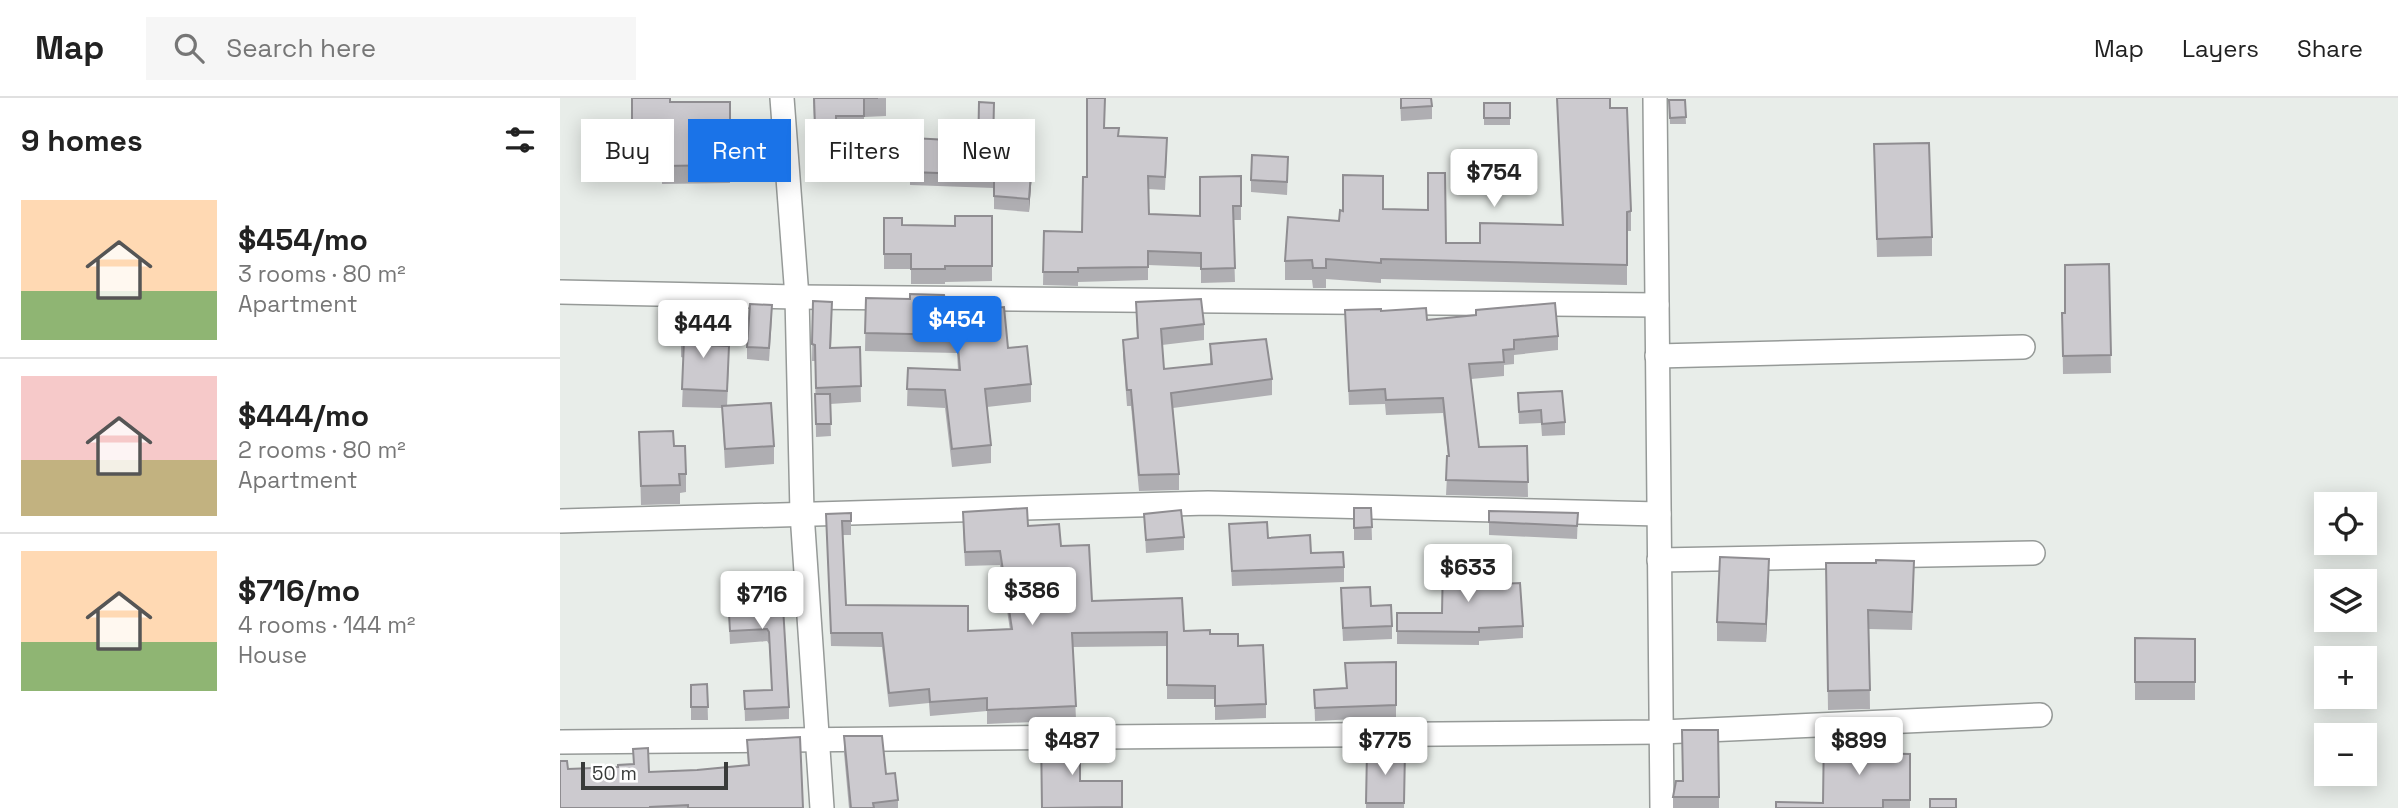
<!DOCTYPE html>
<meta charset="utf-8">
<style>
:root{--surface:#fff;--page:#f6f6f6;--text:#222;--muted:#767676;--line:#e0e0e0;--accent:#1a73e8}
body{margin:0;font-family:"Space Grotesk",sans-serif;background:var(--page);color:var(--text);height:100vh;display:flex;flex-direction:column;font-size:26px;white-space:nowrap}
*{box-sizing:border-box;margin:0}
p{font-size:23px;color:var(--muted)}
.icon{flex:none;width:38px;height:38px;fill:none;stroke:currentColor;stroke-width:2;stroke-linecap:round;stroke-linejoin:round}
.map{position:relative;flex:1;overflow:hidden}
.drawer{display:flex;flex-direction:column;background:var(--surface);width:560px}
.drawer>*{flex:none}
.hud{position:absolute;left:21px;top:21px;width:665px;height:63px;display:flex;gap:14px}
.buttons{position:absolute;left:1754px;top:394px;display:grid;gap:14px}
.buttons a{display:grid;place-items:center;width:63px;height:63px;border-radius:0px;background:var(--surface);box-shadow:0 4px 18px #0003;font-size:35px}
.scale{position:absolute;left:21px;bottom:18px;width:147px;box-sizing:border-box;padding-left:7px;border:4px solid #393b3a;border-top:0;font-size:19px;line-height:24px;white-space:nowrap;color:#393b3a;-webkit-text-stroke:5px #fff;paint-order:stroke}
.price{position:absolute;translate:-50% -60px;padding:0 16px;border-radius:7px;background:#fff;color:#222;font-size:23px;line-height:46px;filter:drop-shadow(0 2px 4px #0008)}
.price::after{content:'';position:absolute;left:50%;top:42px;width:21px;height:16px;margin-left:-10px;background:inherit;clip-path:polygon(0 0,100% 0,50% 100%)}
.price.current{background:var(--accent);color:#fff}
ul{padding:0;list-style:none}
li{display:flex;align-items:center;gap:21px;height:175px;padding:0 21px}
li+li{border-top:2px solid var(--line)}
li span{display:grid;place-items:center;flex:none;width:196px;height:140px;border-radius:0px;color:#555}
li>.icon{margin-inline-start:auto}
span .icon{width:84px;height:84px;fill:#fffc;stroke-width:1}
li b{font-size:30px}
h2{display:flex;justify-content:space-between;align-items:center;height:84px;padding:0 21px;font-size:30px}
.chip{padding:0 24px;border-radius:0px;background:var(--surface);box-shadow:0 4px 18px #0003;font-size:24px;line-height:63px}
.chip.current{background:var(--accent);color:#fff}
header{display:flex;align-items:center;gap:42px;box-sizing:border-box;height:98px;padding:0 35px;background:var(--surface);border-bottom:2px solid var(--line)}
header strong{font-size:33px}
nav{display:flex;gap:38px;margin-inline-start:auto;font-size:24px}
.search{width:490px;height:63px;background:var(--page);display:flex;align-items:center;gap:18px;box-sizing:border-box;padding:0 24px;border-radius:0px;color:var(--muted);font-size:26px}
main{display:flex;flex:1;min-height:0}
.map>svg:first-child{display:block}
</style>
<header>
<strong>Map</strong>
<div class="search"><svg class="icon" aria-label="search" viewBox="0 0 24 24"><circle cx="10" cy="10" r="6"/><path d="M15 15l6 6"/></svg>Search here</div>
<nav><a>Map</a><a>Layers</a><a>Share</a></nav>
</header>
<main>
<section class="drawer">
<h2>9 homes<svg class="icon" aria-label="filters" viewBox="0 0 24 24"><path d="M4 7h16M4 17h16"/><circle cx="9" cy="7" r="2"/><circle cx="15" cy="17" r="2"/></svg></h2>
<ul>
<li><span style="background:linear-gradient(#ffd9b3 65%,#8fb573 0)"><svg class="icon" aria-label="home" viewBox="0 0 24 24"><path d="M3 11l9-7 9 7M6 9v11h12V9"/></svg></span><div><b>$454/mo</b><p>3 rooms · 80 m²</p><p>Apartment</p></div></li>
<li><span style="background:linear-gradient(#f6c9c9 60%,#c2b280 0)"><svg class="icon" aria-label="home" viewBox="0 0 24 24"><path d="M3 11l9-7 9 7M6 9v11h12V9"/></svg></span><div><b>$444/mo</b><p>2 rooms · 80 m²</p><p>Apartment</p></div></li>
<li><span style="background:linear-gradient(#ffd9b3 65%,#8fb573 0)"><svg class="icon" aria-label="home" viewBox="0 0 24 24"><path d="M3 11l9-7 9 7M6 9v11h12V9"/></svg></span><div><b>$716/mo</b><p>4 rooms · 144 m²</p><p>House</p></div></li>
</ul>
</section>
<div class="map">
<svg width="1838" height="710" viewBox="0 0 1838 710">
<rect width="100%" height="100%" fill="#e8ede9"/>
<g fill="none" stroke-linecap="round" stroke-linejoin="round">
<g stroke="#969a98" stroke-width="26">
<g id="minor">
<polyline points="222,0 237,199 242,415 262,710"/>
<polyline points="1095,0 1102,710"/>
<polyline points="0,194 237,199 1097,207"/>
<polyline points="1097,258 1463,249"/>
<polyline points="0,423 648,405 1099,416"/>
<polyline points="1099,462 1473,455"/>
<polyline points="0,644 1101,634 1480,617"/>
</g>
</g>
<use href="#minor" stroke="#fff" stroke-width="23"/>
</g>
<g fill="#afaeb2">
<polygon points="71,0 110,4 170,4 170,85 102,86 102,60 89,61 89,52 72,52"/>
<polygon points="253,0 326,0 326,18 304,19 304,36 276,37 276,46 255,46"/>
<polygon points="840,0 872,8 872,21 841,23"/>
<polygon points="997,0 1050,10 1071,113 1071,133 1067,133 1067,187 821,181 821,185 766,181 766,190 753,190 752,182 725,182 725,163 779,123 783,113 823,111 886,145 920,145 1002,127"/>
<polygon points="1109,2 1125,2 1126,26 1110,26"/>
<rect x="924" y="5" width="26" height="22"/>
<polygon points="544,30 558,38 607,54 605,92 588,91 589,116 640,118 681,78 681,122 673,122 675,184 641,185 641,169 588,167 588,182 518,184 518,188 483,187 484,133 522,134 527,79"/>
<polygon points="1314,46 1372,139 1372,158 1317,159"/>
<polygon points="433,47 473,62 469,114 434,111 434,90 350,87 350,74 387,57 418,57"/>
<polygon points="728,72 727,97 691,94 691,82"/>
<polygon points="432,118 432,183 385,184 385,186 351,186 351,171 324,171 324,120 342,127 395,128"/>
<polygon points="1549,166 1551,275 1503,276 1502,215 1505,215"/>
<polygon points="306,200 385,202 423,211 471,286 471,304 427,309 431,347 431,365 392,369 385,310 347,308 348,270 398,272 397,255 305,253"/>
<polygon points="253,203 272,220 271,250 300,249 301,304 270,306 271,338 256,339 255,263 252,263"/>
<polygon points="576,204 644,226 644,242 602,247 604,271 650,266 650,246 712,281 712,297 613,310 619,376 619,392 579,393 571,308 567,308 563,257 563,242 577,241"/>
<polygon points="785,212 821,213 867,222 998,238 998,252 954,257 954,266 944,267 944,278 911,281 919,349 967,348 968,399 886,397 888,358 883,315 826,317 825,306 789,307"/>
<polygon points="212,220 209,263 187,261 187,249"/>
<polygon points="121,242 147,247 169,265 167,308 214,348 214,366 165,370 162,310 122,309 124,260 121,259"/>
<polygon points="958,295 1005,324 1005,337 982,338 981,325 959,326"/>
<polygon points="79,334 114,348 126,376 126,394 120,395 120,406 81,407"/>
<polygon points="794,410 811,410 812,442 794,442"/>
<polygon points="929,413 1018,415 1017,441 929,437"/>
<polygon points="291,415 291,437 283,437 286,507 408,533 450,532 440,467 405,468 403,427 468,428 501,448 532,503 624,533 650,536 678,548 706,606 706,620 655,622 655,601 607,601 607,548 513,549 516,622 427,626 427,613 370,618 369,605 329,609 322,549 271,548 266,416"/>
<polygon points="584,416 624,439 624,452 586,455"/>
<polygon points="669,426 751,455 784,469 784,484 672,488"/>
<polygon points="1266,465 1354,482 1352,532 1309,531 1310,611 1268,612"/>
<polygon points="203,479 229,609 229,621 185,623 184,593 212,592 209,546 207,543 170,546 167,481"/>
<polygon points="1209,479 1206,544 1157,543 1157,524"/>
<polygon points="918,487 963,528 963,540 919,543 919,547 837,546 837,515 882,515"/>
<polygon points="781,503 811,508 832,528 832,541 783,543"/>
<polygon points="1575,540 1635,541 1635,602 1575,602"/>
<polygon points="836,564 836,619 755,623 754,592 786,590 785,565"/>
<polygon points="147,586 148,622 131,622 131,587"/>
<polygon points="284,638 326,676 338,702 338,710 289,710 284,655"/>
<polygon points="187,642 243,710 0,710 8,671 58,669 73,666 89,674 137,672 188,667"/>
<polygon points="1285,650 1302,655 1350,656 1350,710 1216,710 1263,705"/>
<polygon points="807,653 845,653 844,710 806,710"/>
<polygon points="520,683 562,683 562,710 482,710"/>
<rect x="1113" y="699" width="46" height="11"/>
</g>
<g fill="#8f8d91">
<polygon points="473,49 473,62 469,114 469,101"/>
<polygon points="1209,461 1209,479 1206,544 1206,526"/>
</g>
<g fill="#cccacf" stroke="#8f8d91" stroke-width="2">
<polygon points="72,0 110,0 110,4 170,4 170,67 102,68 102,42 89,42 89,33 72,33"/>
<polygon points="254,0 318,0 304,0 304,18 276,18 276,27 255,28"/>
<polygon points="527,0 545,0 544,30 559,30 558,38 607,40 605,79 588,78 589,116 640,118 640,79 681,78 681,108 673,108 675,170 641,171 641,155 588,153 588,169 518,170 518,174 483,174 484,133 522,134 523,79 527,79"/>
<polygon points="841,0 871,0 872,8 841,10"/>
<polygon points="997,0 1050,0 1050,10 1067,10 1071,113 1067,114 1067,167 821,161 821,165 766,161 766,170 753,170 752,162 725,163 728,119 779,123 780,112 783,113 783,77 823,78 823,111 868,112 868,75 885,75 886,145 920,145 920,125 1003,127"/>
<polygon points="1109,2 1125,2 1126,19 1110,20"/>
<polygon points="419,4 434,5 433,47 473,49 469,101 434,98 434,77 350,74 353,40 388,42 387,57 418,57"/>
<rect x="924" y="5" width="26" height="15"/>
<polygon points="1369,45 1372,139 1317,141 1314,46"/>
<polygon points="692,57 728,59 727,84 691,82"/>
<polygon points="395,118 432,118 432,168 385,168 385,171 351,171 351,156 324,156 324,120 342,120 342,127 395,128"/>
<polygon points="1549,166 1551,257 1503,258 1502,215 1505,215 1505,167"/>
<polygon points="350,196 384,197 385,202 423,203 423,211 444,209 448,250 467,248 471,286 425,291 431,347 392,351 385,292 347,291 348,270 400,272 397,237 305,235 306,200 350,201"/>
<polygon points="641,201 644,226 601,231 604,271 652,266 650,246 706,241 712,281 611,295 619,376 579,377 571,292 567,292 563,242 578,240 576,204"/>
<polygon points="253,203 272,204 270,250 300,249 301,288 256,290 255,247 252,246"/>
<polygon points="995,205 998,238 954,242 954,251 943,252 944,264 909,266 919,349 967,348 968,384 886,382 887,358 889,358 883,300 826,302 825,291 789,293 785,212 821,211 821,213 866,210 867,222 916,217 916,212"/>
<polygon points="190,206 212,207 209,250 187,249"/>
<polygon points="122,223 147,225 146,247 169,248 167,293 122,291 124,242 121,242"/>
<polygon points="1002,293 1005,324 982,326 981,312 959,314 958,295"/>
<polygon points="255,296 270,296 271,326 256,326"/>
<polygon points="211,305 214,348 165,351 162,308"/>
<polygon points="113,333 114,348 125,348 126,376 119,376 120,387 81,388 79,334"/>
<polygon points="467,410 468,428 499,426 501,448 529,447 532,503 622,500 624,533 650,532 650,536 678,536 678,548 703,547 706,606 655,608 655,588 607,587 607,534 512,535 516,608 427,612 427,600 370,604 369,591 329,595 322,535 271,535 266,416 291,415 291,423 282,423 286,507 408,508 408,533 452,531 440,453 405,454 403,414"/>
<polygon points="794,410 811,410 812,429 794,430"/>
<polygon points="621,412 624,439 586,442 584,416"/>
<polygon points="929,413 1018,415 1017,428 929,424"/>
<polygon points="707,424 708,440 750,437 751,455 783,454 784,469 672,473 669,426"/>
<polygon points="1160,459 1209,461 1206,526 1157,524"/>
<polygon points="1316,462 1354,463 1352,514 1308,512 1310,592 1268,593 1266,465 1316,465"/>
<polygon points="883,464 918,464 918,487 960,485 963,528 919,530 919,534 837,533 837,515 882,515"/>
<polygon points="221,475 229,609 185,611 184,593 212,592 209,534 207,531 170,533 167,481 203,479 203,477"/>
<polygon points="810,489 811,508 831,507 832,528 783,530 781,490"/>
<polygon points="1575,540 1635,541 1635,584 1575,584"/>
<polygon points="836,564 836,607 755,610 754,592 787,590 785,565"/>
<polygon points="147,586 148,609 131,609 131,587"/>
<polygon points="1264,630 1285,630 1284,650 1302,651 1302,655 1350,656 1350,702 1323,702 1323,710 1216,710 1216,704 1263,705"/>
<polygon points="1122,632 1158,632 1159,699 1113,699 1116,683 1123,683"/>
<polygon points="481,636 520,636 520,683 562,683 562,709 482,710"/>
<polygon points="284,638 322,638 326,676 335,675 338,702 313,705 314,710 291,710"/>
<polygon points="240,639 243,710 128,710 128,707 90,709 90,710 0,710 0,663 7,663 8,671 58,669 58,667 74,666 73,651 88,650 89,674 137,672 189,667 187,642"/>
<polygon points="807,653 845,653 844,705 806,705"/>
<rect x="1370" y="701" width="26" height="9"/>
</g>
</svg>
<div class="buttons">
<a><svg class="icon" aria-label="locate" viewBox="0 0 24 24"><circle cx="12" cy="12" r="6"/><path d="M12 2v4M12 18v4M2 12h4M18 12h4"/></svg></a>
<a><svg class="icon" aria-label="layers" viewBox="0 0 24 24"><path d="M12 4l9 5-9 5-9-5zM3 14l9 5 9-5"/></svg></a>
<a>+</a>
<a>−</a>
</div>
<div class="scale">50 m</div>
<b class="price" style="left:934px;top:111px">$754</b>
<b class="price current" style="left:397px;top:258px">$454</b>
<b class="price" style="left:143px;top:262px">$444</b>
<b class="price" style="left:908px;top:506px">$633</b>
<b class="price" style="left:472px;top:529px">$386</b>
<b class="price" style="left:202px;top:533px">$716</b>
<b class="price" style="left:512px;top:679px">$487</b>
<b class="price" style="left:825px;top:679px">$775</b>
<b class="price" style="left:1299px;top:679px">$899</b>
<div class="hud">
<a class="chip">Buy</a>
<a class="chip current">Rent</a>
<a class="chip">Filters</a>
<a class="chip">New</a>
</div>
</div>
</main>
